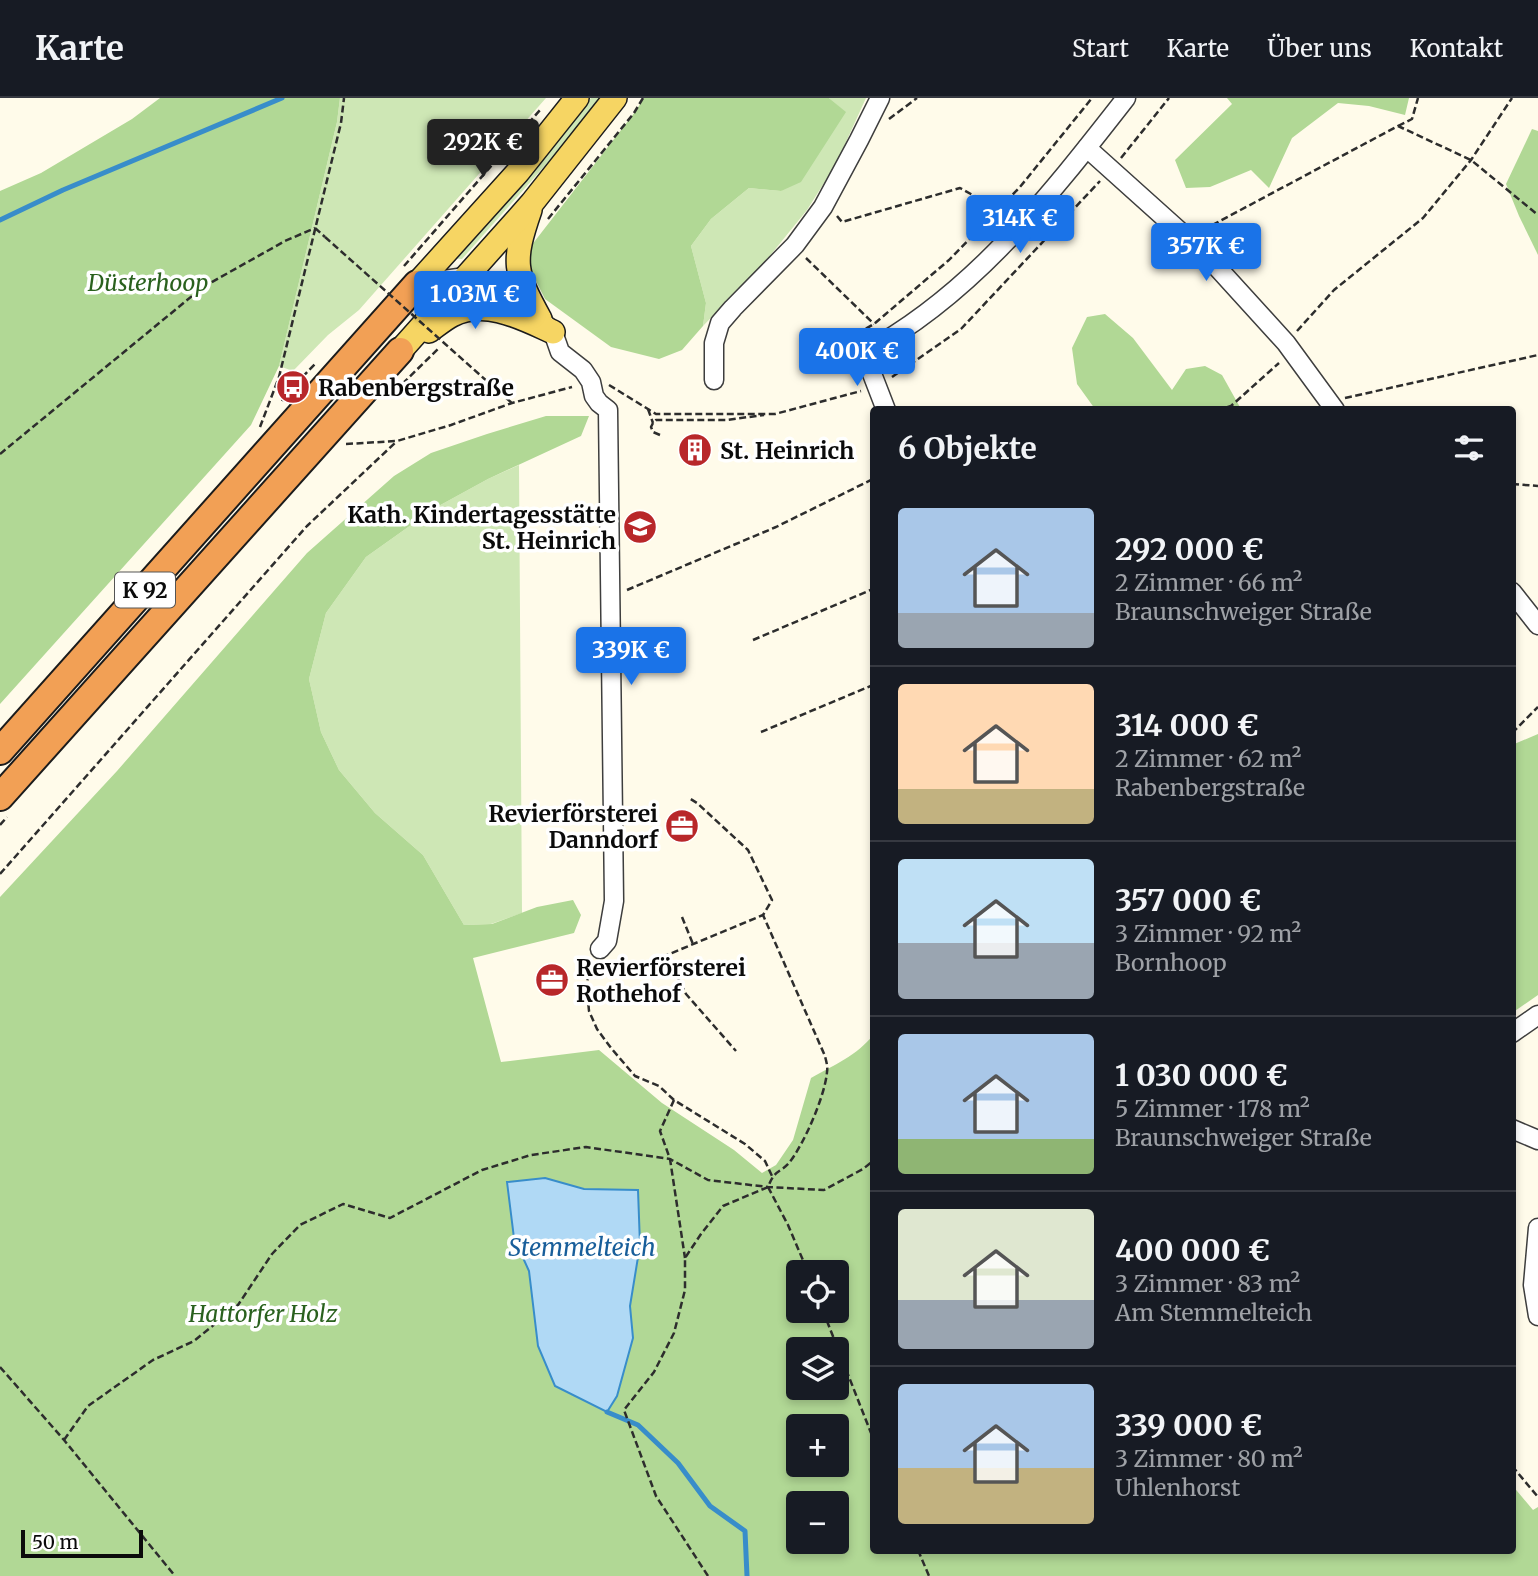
<!DOCTYPE html>
<html lang="de">
<meta charset="utf-8">
<style>
:root{--surface:#171b24;--page:#242831;--text:#f1f3f6;--muted:#9ea1a6;--line:#363941;--accent:#1a73e8}
body{margin:0;font-family:Merriweather,serif;background:var(--page);color:var(--text);height:100vh;display:flex;flex-direction:column;font-size:26px;white-space:nowrap}
*{box-sizing:border-box;margin:0}
p{font-size:23px;color:var(--muted)}
.icon{flex:none;width:38px;height:38px;fill:none;stroke:currentColor;stroke-width:2;stroke-linecap:round;stroke-linejoin:round}
.map{position:relative;flex:1;overflow:hidden}
.details{position:absolute;left:870px;top:308px;width:646px;height:1148px;display:flex;flex-direction:column;background:var(--surface);border-radius:7px;box-shadow:0 4px 10px #0003}
.details>*{flex:none}
.buttons{position:absolute;left:786px;top:1162px;display:grid;gap:14px}
.buttons a{display:grid;place-items:center;width:63px;height:63px;border-radius:7px;background:var(--surface);box-shadow:0 4px 10px #0003;font-size:35px}
.scale{position:absolute;left:21px;bottom:18px;width:122px;box-sizing:border-box;padding-left:7px;border:4px solid #0b0b0b;border-top:0;font-size:19px;line-height:24px;white-space:nowrap;color:#0b0b0b;-webkit-text-stroke:5px #fff;paint-order:stroke}
.price{position:absolute;translate:-50% -60px;padding:0 16px;border-radius:7px;background:var(--accent);color:#fff;font-size:23px;line-height:46px;filter:drop-shadow(0 2px 4px #0008)}
.price::after{content:'';position:absolute;left:50%;top:42px;width:21px;height:16px;margin-left:-10px;background:inherit;clip-path:polygon(0 0,100% 0,50% 100%)}
.price.active{background:#222;color:#fff}
ul{padding:0;list-style:none}
li{display:flex;align-items:center;gap:21px;height:175px;padding:0 28px}
li+li{border-top:2px solid var(--line)}
li span{display:grid;place-items:center;flex:none;width:196px;height:140px;border-radius:7px;color:#555}
li>.icon{margin-inline-start:auto}
span .icon{width:84px;height:84px;fill:#fffc;stroke-width:1}
li b{font-size:30px}
h2{display:flex;justify-content:space-between;align-items:center;height:84px;padding:0 28px;font-size:30px}
header{display:flex;align-items:center;gap:42px;box-sizing:border-box;height:98px;padding:0 35px;background:var(--surface);border-bottom:2px solid var(--line)}
header strong{font-size:33px}
nav{display:flex;gap:38px;margin-inline-start:auto;font-size:24px}
.map>svg:first-child{display:block}
</style>
<header>
<strong>Karte</strong>
<nav><a>Start</a><a>Karte</a><a>Über uns</a><a>Kontakt</a></nav>
</header>
<div class="map">
<svg width="1538" height="1478" viewBox="0 0 1538 1478">
<rect width="100%" height="100%" fill="#fffbea"/>
<g fill="#cee7b5">
<polygon points="340,0 546,0 359,212 328,237 293,273 279,268 337,24"/>
<polygon points="591,0 605,0 462,161 449,160"/>
<polygon points="829,0 866,0 836,66 807,112 764,165 703,228 706,205 691,148 711,121 749,90 781,93 845,14"/>
<polygon points="519,367 522,815 491,826 464,827 423,757 375,715 339,672 321,634 309,581 326,515 366,459 435,410 488,381"/>
</g>
<g fill="#b1d895" fill-rule="evenodd">
<polygon points="160,0 340,0 337,24 279,268 251,327 0,606 0,93 41,75 132,21"/>
<polygon points="644,0 829,0 846,14 801,84 781,93 749,90 711,121 691,148 706,205 703,228 682,252 659,261 611,249 545,201 531,173 531,148 635,14"/>
<polygon points="1227,0 1409,0 1405,17 1369,8 1338,5 1292,40 1269,90 1251,72 1210,89 1186,90 1175,62 1232,6"/>
<polygon points="1532,31 1538,33 1538,157 1519,118 1506,86"/>
<polygon points="1105,216 1133,240 1172,292 1186,271 1205,268 1222,277 1241,311 1095,311 1077,286 1072,250 1087,219"/>
<path d="M546 318H589L581 338 488 381 435 410 366 459 326 515 309 581 321 634 339 672 375 715 423 757 464 827 492 826 537 809 573 802 581 817 574 835 473 860 501 964 599 952 662 1005 734 1052 762 1075 776 1067 793 1042 811 980C832 968 858 957 873 937V1452H1512V1387L1533 1412 1538 1409V1478H0V799L117 673 307 455 394 378 431 355 487 336ZM545 1080 584 1091 638 1093 640 1147 630 1208 633 1240 617 1298 538 1248 529 1173ZM798 1174H836V1213H798ZM798 1251H836V1290H798ZM798 1328H836V1367H798ZM798 1405H836V1444H798Z"/>
<polygon points="1538,636 1538,897 1512,915 1512,647"/>
</g>
<polygon fill="#b0d9f5" stroke="#388dca" stroke-width="2" points="545,1080 584,1091 638,1092 640,1147 630,1208 633,1240 617,1298 607,1314 555,1288 538,1248 529,1173 514,1140 507,1084"/>
<g fill="none" stroke-linecap="round" stroke-linejoin="round">
<g stroke="#388dca" stroke-width="5">
<polyline points="0,122 63,92 282,0"/>
<polyline points="607,1314 638,1327 678,1365 710,1408 745,1433 747,1478"/>
</g>
<g stroke="#3e3e3e" stroke-width="21">
<g id="minor">
<polyline points="1087,50 1205,156 1286,245 1335,312"/>
<polyline points="417,186 465,179 491,186 540,221 553,234 560,254 583,272 591,284 594,298 599,305 608,312 614,803 607,843 600,851"/>
<polyline points="714,282 714,245 720,225 733,210 795,147 823,109 859,42 880,0"/>
<path d="M886 312 864 255C973 197 1051 96 1126 0"/>
<polyline points="1512,494 1538,527"/>
<polyline points="1512,935 1538,917"/>
<polyline points="1512,1031 1538,1042"/>
<polyline points="1538,1130 1533,1187 1538,1218"/>
</g>
</g>
<g stroke="#1c1c1c" stroke-width="26">
<g id="major">
<path d="M530 112C512 164 514 174 540 221"/>
<polyline points="417,186 518,74 577,0"/>
<path d="M429 233C436 228 444 221 452 217 486 200 522 220 553 234"/>
<polyline points="400,253 532,105 615,0"/>
</g>
</g>
<g stroke="#1c1c1c" stroke-width="30">
<g id="highway">
<polyline points="0,653 417,186"/>
<polyline points="0,699 400,253"/>
</g>
</g>
<g stroke="#2d2d2d" stroke-width="2.5" stroke-dasharray="7 3.5" stroke-linecap="butt">
<polyline points="889,21 917,0"/>
<polyline points="1398,28 1412,21 1418,0"/>
<polyline points="1121,60 1169,0"/>
<polyline points="837,118 842,124 960,90 998,111"/>
<polyline points="548,121 634,15 643,0"/>
<polyline points="315,130 325,139"/>
<polyline points="1203,132 1398,28 1471,62 1538,117"/>
<polyline points="806,160 874,226"/>
<polyline points="404,168 540,12"/>
<polyline points="1297,233 1334,192 1423,120 1471,62 1512,0"/>
<polyline points="828,269 824,255 874,226 949,162 1020,89 1092,0"/>
<polyline points="279,279 291,291"/>
<polyline points="892,279 961,231 1100,83"/>
<polyline points="609,287 656,316 775,316 861,293"/>
<polyline points="395,293 438,251"/>
<polyline points="498,293 512,305"/>
<polyline points="1345,300 1538,257"/>
<polyline points="282,303 285,297 315,266"/>
<polyline points="648,311 653,325"/>
<polyline points="1217,312 1231,308 1279,265"/>
<polyline points="260,329 279,279 341,25 344,0"/>
<polyline points="660,337 653,334 651,329 653,325 656,322 726,322 764,317"/>
<polyline points="346,346 397,343 451,327 512,305 572,289"/>
<polyline points="0,356 203,189 285,143 315,130"/>
<polyline points="1512,386 1538,388"/>
<polyline points="627,492 776,429 873,381"/>
<polyline points="753,542 873,491"/>
<polyline points="761,634 873,587"/>
<polyline points="1512,635 1538,609"/>
<polyline points="0,727 7,719"/>
<polyline points="0,776 307,428 397,343"/>
<polyline points="682,819 693,846"/>
<polyline points="667,857 686,896 736,953"/>
<polyline points="614,863 622,870 631,870 667,857 763,817 772,802 748,752 697,705 689,700"/>
<polyline points="593,866 588,877 587,891 589,913 597,931 611,950 635,978 659,988 674,1002 745,1046 765,1063 772,1078"/>
<polyline points="674,1002 660,1033 670,1061 685,1160"/>
<polyline points="768,1089 788,1127 808,1174"/>
<polyline points="823,1213 873,1340"/>
<polyline points="0,1269 64,1342 175,1478"/>
<polyline points="64,1342 88,1308 153,1262 194,1243 238,1207 272,1156 300,1127 343,1106 390,1120 482,1072 531,1057 586,1049 670,1061 708,1082 768,1089 824,1092 863,1071 873,1063"/>
<polyline points="1512,1368 1538,1399"/>
<polyline points="918,1452 929,1478"/>
<path d="M708 1478 656 1398 624 1312 654 1274 674 1235 685 1192V1160L701 1136 723 1108 768 1089C775 1071 779 1076 789 1065 804 1046 825 998 827 974 828 968 826 963 825 958L763 817"/>
</g>
<use href="#minor" stroke="#fff" stroke-width="18"/>
<use href="#major" stroke="#f6d563" stroke-width="23"/>
<use href="#highway" stroke="#f2a055" stroke-width="26"/>
<polyline stroke="#2d2d2d" stroke-width="2.5" stroke-dasharray="7 3.5" stroke-linecap="butt" points="325,139 498,293"/>
</g>
<defs>
<g id="bus-disc" transform="scale(1.75)"><circle r="9.5" fill="#b8272a" stroke="#fff"/><path d="M-5-6H5V4H4V6H2V4H-2V6H-4V4H-5ZM-3.5-4V0h7V-4ZM-3.5 1.2v1.5H-2V1.2ZM2 1.2v1.5H3.5V1.2Z" fill="#fff"/></g>
<g id="building-disc" transform="scale(1.75)"><circle r="9.5" fill="#b8272a" stroke="#fff"/><path d="M-4-6H4V6H1V3H-1V6H-4ZM-2.5-4.3h1.7v1.8h-1.7ZM.8-4.3h1.7v1.8H.8ZM-2.5-1h1.7V.8h-1.7ZM.8-1h1.7V.8H.8Z" fill="#fff"/></g>
<g id="school-disc" transform="scale(1.75)"><circle r="9.5" fill="#b8272a" stroke="#fff"/><path d="M0-5L7-2L0 1L-7-2ZM-4 1L0 2.5L4 1V4Q0 6-4 4Z" fill="#fff"/></g>
<g id="office-disc" transform="scale(1.75)"><circle r="9.5" fill="#b8272a" stroke="#fff"/><path d="M-6-3h4V-5.5h4V-3h4V5H-6ZM-1-4.5V-3h2v-1.5ZM-6 0V1H6V0Z" fill="#fff"/></g>
</defs>
<g fill-rule="evenodd">
<use href="#bus-disc" x="293" y="289"/>
<use href="#building-disc" x="695" y="352"/>
<use href="#school-disc" x="640" y="429"/>
<use href="#office-disc" x="682" y="728"/>
<use href="#office-disc" x="552" y="882"/>
</g>
<g text-anchor="middle" dominant-baseline="central" stroke-width="7" stroke-linejoin="round" paint-order="stroke">
<rect fill="#fff" stroke="#545454" stroke-width="2" x="115" y="474.5" width="60" height="35" rx="5"/>
<g font-size="21" font-weight="bold" fill="#0b0b0b">
<text x="145" y="492">K 92</text>
</g>
<g font-size="23" font-style="italic" fill="#2a611e" stroke="#fff">
<text x="148" y="184">Düsterhoop</text>
<text x="263" y="1215">Hattorfer Holz</text>
</g>
<g font-size="23" font-weight="bold" fill="#0b0b0b" stroke="#fff" text-anchor="start">
<text x="318" y="289">Rabenbergstraße</text>
<text x="720" y="352">St. Heinrich</text>
<text x="616" y="416" text-anchor="end">Kath. Kindertagesstätte<tspan x="616" dy="26">St. Heinrich</tspan></text>
<text x="658" y="715" text-anchor="end">Revierförsterei<tspan x="658" dy="26">Danndorf</tspan></text>
<text x="576" y="869">Revierförsterei<tspan x="576" dy="26">Rothehof</tspan></text>
</g>
<g font-size="24" font-style="italic" fill="#185e9a" stroke="#fff">
<text x="582" y="1149">Stemmelteich</text>
</g>
</g>
</svg>
<div class="buttons">
<a><svg class="icon" aria-label="locate" viewBox="0 0 24 24"><circle cx="12" cy="12" r="6"/><path d="M12 2v4M12 18v4M2 12h4M18 12h4"/></svg></a>
<a><svg class="icon" aria-label="layers" viewBox="0 0 24 24"><path d="M12 4l9 5-9 5-9-5zM3 14l9 5 9-5"/></svg></a>
<a>+</a>
<a>−</a>
</div>
<div class="scale">50 m</div>
<b class="price active" style="left:483px;top:81px">292K €</b>
<b class="price" style="left:1020px;top:157px">314K €</b>
<b class="price" style="left:1206px;top:185px">357K €</b>
<b class="price" style="left:475px;top:233px">1.03M €</b>
<b class="price" style="left:857px;top:290px">400K €</b>
<b class="price" style="left:631px;top:589px">339K €</b>
<section class="details">
<h2>6 Objekte<svg class="icon" aria-label="filters" viewBox="0 0 24 24"><path d="M4 7h16M4 17h16"/><circle cx="9" cy="7" r="2"/><circle cx="15" cy="17" r="2"/></svg></h2>
<ul>
<li><span style="background:linear-gradient(#a9c7e8 75%,#9aa5b1 0)"><svg class="icon" aria-label="home" viewBox="0 0 24 24"><path d="M3 11l9-7 9 7M6 9v11h12V9"/></svg></span><div><b>292 000 €</b><p>2 Zimmer · 66 m²</p><p>Braunschweiger Straße</p></div></li>
<li><span style="background:linear-gradient(#ffd9b3 75%,#c2b280 0)"><svg class="icon" aria-label="home" viewBox="0 0 24 24"><path d="M3 11l9-7 9 7M6 9v11h12V9"/></svg></span><div><b>314 000 €</b><p>2 Zimmer · 62 m²</p><p>Rabenbergstraße</p></div></li>
<li><span style="background:linear-gradient(#bfe0f5 60%,#9aa5b1 0)"><svg class="icon" aria-label="home" viewBox="0 0 24 24"><path d="M3 11l9-7 9 7M6 9v11h12V9"/></svg></span><div><b>357 000 €</b><p>3 Zimmer · 92 m²</p><p>Bornhoop</p></div></li>
<li><span style="background:linear-gradient(#a9c7e8 75%,#8fb573 0)"><svg class="icon" aria-label="home" viewBox="0 0 24 24"><path d="M3 11l9-7 9 7M6 9v11h12V9"/></svg></span><div><b>1 030 000 €</b><p>5 Zimmer · 178 m²</p><p>Braunschweiger Straße</p></div></li>
<li><span style="background:linear-gradient(#dfe7d0 65%,#9aa5b1 0)"><svg class="icon" aria-label="home" viewBox="0 0 24 24"><path d="M3 11l9-7 9 7M6 9v11h12V9"/></svg></span><div><b>400 000 €</b><p>3 Zimmer · 83 m²</p><p>Am Stemmelteich</p></div></li>
<li><span style="background:linear-gradient(#a9c7e8 60%,#c2b280 0)"><svg class="icon" aria-label="home" viewBox="0 0 24 24"><path d="M3 11l9-7 9 7M6 9v11h12V9"/></svg></span><div><b>339 000 €</b><p>3 Zimmer · 80 m²</p><p>Uhlenhorst</p></div></li>
</ul>
</section>
</div>
